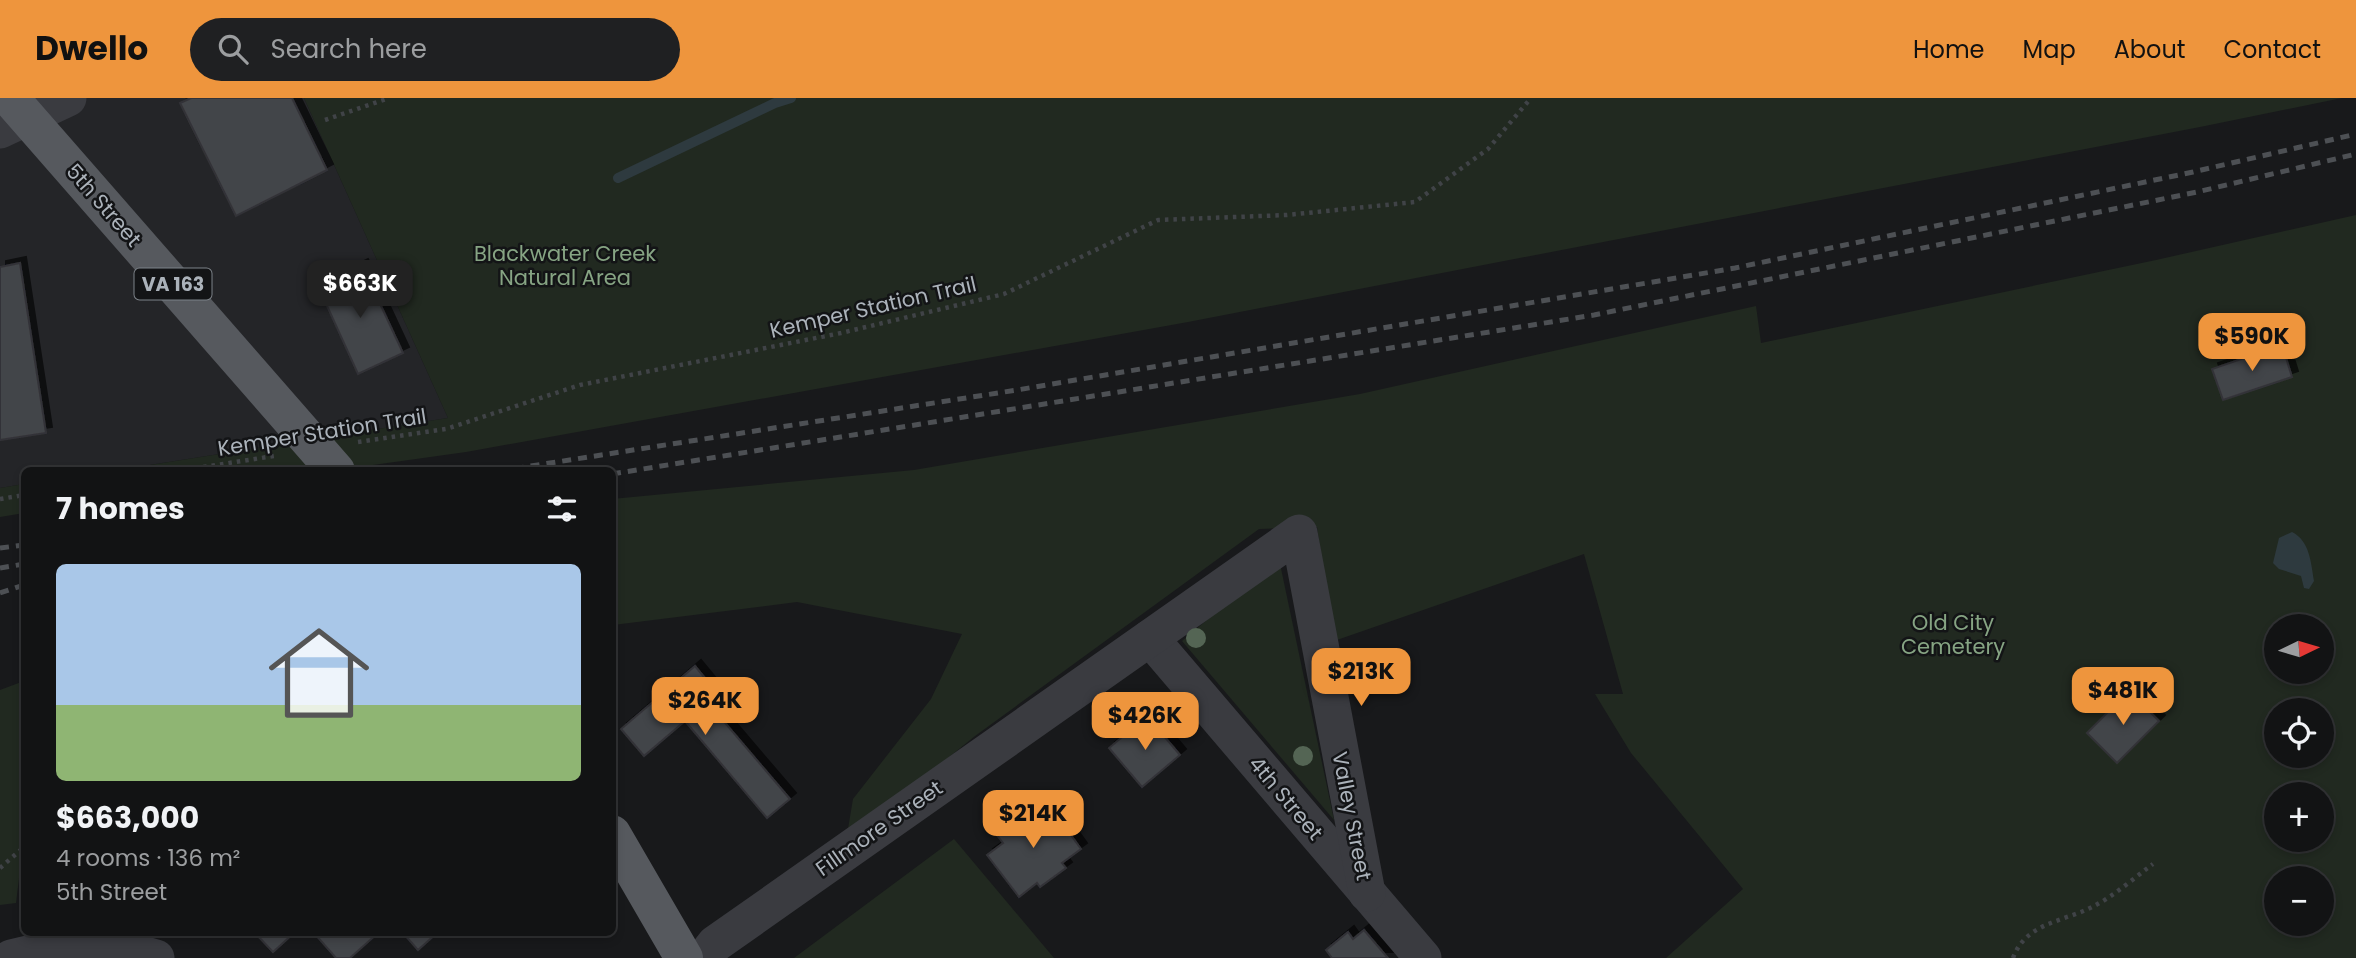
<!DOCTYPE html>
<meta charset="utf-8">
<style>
:root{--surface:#121314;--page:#1f2022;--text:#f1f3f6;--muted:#9c9ea0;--line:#313234;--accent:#ee953d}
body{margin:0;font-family:Poppins,sans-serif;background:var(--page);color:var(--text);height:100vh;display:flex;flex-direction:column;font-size:26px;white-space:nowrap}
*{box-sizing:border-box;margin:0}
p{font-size:23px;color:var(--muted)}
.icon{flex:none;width:38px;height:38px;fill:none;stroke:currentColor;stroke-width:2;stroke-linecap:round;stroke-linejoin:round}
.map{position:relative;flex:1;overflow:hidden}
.details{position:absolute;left:21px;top:369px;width:595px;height:469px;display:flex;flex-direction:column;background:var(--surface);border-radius:10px;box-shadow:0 4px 10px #0003,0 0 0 2px var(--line)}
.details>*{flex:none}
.needle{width:46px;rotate:85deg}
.fabs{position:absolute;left:2264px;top:516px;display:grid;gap:14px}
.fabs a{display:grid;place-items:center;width:70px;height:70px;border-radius:50%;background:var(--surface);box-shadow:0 4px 10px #0003,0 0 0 2px var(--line);font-size:35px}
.price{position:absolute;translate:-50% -60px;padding:0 16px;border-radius:14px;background:var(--accent);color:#111;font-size:23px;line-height:46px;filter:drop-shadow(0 2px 4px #0008)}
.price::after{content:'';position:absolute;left:50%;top:42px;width:21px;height:16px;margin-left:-10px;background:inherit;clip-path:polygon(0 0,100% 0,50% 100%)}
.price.on{background:#222;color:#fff}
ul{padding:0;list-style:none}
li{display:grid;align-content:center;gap:14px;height:371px;padding:0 35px}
li span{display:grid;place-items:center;height:217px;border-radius:10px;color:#555}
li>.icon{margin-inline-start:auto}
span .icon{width:126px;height:126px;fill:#fffc;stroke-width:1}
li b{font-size:30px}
h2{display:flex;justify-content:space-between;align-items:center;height:84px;padding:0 35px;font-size:30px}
header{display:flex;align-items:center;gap:42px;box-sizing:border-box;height:98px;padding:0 35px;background:var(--accent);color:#111}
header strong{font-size:33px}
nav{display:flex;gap:38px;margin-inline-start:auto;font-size:24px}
.search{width:490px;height:63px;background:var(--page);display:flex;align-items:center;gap:18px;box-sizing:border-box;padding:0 24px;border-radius:38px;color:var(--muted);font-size:26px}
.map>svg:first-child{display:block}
</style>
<header>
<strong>Dwello</strong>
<div class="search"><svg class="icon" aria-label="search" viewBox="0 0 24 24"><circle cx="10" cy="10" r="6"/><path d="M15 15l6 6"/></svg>Search here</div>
<nav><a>Home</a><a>Map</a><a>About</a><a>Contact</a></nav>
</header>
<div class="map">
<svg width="2356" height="860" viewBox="0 0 2356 860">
<defs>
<filter id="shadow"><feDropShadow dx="6" dy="-6" stdDeviation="0" flood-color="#0009"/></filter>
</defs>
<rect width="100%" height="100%" fill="#18191b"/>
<polygon fill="#242528" points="0,0 304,0 448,320 112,373 24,373 24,386 0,390"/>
<g fill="#212920" fill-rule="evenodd">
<polygon points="304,0 2342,0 2200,29 1188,224 466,354 330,373 112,373 448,320"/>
<path d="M2356 117V860H1666L1743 791 1631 655 1595 596H1623L1584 456 1334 543 1317 429 1259 431 975 638 846 743 853 701 931 601 962 536 797 504 613 527 612 401 914 372 1360 296 1756 208 1761 245 2156 162ZM2277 528H2322V574H2277ZM2277 612H2322V658H2277ZM2277 696H2322V742H2277ZM2277 780H2322V826H2277Z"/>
<polygon points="24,386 24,415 0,419 0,390"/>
<polygon points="1279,461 1334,722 1182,543"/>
<polygon points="24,583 24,739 16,805 0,807 0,592"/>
<polygon points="954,741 1054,860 794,860"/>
</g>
<path fill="#2e3a3f" d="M2292 434C2310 443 2311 465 2314 483L2309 491 2304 490 2301 478 2279 471 2273 465 2279 440Z"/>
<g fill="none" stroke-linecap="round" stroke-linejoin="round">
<polyline stroke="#2e3a3f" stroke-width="10" points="618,80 775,5 791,0"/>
</g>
<g fill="#434448" stroke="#333337" stroke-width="2" filter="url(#shadow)">
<polygon points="191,0 292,0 327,72 236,118 180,5"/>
<polygon points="20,165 46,335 0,342 0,169"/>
<polygon points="362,167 403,255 358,276 318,188"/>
<polygon points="2282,247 2292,279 2223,302 2212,271"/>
<polygon points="695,568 719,597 709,606 790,701 767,720 685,623 644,658 621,631"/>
<polygon points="2129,593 2159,623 2117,665 2087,635"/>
<polygon points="1147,618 1180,657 1142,689 1109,650"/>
<polygon points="1050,708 1081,751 1062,765 1066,770 1040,789 1037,785 1019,799 987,757 1003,745 996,736 1029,711 1035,720"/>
<polygon points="1364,832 1388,860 1332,860 1326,852 1348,834 1353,841"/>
<polygon points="255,835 294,835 273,854"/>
<polygon points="314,835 378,835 350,860 336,860"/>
<polygon points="403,835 437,835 418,852"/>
</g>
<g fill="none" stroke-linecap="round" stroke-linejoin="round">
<g stroke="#404347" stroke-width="4.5" stroke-dasharray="3.5 5" stroke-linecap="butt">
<polyline points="325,22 389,0"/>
<polyline points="358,344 446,331 580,287 841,235 1004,196 1158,122 1287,117 1415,104 1488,51 1531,0"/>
<polyline points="178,373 274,358"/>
<polyline points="0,401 24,397"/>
<polyline points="0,770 24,749"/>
<path d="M2013 860C2026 824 2064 824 2094 808 2114 798 2134 780 2153 766"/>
</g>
<g stroke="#3a3b40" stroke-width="37">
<polyline points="0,32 68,0"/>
<polyline points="1150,540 1423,860"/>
<polyline points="11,860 70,846 121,850 156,860"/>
<polyline points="704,860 715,846 1299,435 1367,795"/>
</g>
<polyline stroke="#56595e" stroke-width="38" points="612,736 684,860"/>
<g stroke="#4d5054" stroke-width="5" stroke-dasharray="9 7" stroke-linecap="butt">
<polyline points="499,373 1017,292 1735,170 2193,74 2356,36"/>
<polyline points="612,376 1594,217 2197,94 2356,56"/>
<polyline points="0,450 24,447"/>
<polyline points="0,470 24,466"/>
<polyline points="0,495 24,487"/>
</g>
<polyline stroke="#56595e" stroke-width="38" points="10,0 336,373"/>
</g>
<g fill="#546554">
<circle cx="1196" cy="540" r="10"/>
<circle cx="1303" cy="658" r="10"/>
</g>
<g text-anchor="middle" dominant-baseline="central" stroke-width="5" stroke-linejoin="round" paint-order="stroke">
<rect fill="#131416" stroke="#7d8389" stroke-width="2" x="134.5" y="170.5" width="77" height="31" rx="5"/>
<g font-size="19" font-weight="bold" fill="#abb2ba">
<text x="173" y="186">VA 163</text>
</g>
<g font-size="21" fill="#abb2ba" stroke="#131416">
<text transform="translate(104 107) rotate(49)">5th Street</text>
<text transform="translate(873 209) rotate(-13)">Kemper Station Trail</text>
<text transform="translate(322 334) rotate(-9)">Kemper Station Trail</text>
<text transform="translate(1286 700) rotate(50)">4th Street</text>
<text transform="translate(1352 718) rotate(79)">Valley Street</text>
<text transform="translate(879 730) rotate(-35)">Fillmore Street</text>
</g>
<g font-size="21" fill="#86a483" stroke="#131416">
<text x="565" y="155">Blackwater Creek<tspan x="565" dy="24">Natural Area</tspan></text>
<text x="1953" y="524">Old City<tspan x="1953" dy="24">Cemetery</tspan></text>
</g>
</g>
</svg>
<div class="fabs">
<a><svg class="needle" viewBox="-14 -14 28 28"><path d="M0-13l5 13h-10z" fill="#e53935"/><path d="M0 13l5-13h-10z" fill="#9c9ea0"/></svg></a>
<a><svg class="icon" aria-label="locate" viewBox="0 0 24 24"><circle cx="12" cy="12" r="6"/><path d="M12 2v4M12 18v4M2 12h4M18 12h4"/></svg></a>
<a>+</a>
<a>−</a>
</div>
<b class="price on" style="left:360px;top:222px">$663K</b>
<b class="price" style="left:2252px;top:275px">$590K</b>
<b class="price" style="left:1361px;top:610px">$213K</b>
<b class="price" style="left:2123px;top:629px">$481K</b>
<b class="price" style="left:705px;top:639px">$264K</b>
<b class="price" style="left:1145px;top:654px">$426K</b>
<b class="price" style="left:1033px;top:752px">$214K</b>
<section class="details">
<h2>7 homes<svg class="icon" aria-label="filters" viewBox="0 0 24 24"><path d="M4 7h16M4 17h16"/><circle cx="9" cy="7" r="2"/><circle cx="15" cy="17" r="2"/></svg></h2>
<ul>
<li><span style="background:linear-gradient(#a9c7e8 65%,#8fb573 0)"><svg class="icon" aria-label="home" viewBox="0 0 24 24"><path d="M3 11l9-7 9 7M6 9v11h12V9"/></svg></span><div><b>$663,000</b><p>4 rooms · 136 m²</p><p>5th Street</p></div></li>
</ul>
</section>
</div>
